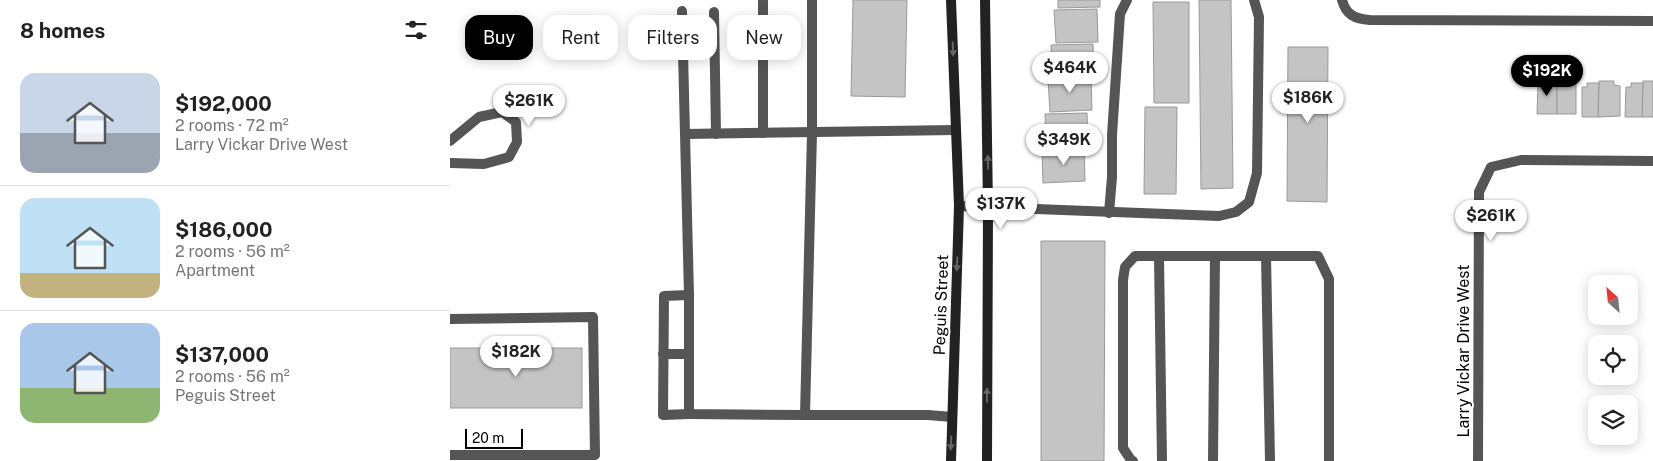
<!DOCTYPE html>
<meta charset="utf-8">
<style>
:root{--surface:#fff;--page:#f6f6f6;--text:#222;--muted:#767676;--line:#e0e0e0;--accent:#000}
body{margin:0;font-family:"Public Sans",sans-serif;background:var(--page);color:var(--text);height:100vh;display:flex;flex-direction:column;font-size:19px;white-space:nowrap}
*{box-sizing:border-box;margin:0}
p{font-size:16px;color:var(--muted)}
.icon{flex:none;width:28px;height:28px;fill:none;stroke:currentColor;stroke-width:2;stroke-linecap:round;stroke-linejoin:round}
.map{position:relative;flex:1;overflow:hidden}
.side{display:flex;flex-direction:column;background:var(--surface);width:450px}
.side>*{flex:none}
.top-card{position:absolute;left:15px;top:15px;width:475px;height:45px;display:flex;gap:10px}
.needle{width:32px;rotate:333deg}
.controls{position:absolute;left:1138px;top:275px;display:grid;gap:10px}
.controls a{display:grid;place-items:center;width:50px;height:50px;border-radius:10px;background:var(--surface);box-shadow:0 2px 12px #0003;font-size:25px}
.scale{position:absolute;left:15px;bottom:12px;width:58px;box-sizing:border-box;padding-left:5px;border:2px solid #000;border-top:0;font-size:14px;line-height:18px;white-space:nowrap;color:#000;-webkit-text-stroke:4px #fff;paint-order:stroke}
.price{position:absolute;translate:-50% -42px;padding:0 11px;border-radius:18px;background:#fff;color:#222;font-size:16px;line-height:32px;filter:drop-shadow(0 1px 2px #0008)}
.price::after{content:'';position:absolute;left:50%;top:30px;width:15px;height:11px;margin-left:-8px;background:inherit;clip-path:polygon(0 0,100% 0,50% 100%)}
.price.current{background:var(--accent);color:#fff}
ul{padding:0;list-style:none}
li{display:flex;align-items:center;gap:15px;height:125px;padding:0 20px}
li+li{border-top:1px solid var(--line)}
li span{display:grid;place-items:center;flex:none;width:140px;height:100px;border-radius:15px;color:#555}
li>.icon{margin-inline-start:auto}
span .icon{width:60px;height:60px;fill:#fffc;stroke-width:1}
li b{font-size:21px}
h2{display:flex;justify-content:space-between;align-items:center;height:60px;padding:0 20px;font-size:21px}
.tag{padding:0 18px;border-radius:15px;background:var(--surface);box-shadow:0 2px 12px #0003;font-size:18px;line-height:45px}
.tag.current{background:var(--accent);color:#fff}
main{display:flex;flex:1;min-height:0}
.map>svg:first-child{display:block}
</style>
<main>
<section class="side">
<h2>8 homes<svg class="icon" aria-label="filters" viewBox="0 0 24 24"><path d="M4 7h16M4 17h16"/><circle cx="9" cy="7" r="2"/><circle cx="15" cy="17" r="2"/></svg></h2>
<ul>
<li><span style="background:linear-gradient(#c9d6e8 60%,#9aa5b1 0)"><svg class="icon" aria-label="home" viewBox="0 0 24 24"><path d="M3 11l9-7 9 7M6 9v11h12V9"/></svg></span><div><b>$192,000</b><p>2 rooms · 72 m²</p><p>Larry Vickar Drive West</p></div></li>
<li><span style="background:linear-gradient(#bfe0f5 75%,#c2b280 0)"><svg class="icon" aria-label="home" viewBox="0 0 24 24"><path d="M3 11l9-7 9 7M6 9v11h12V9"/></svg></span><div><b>$186,000</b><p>2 rooms · 56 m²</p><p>Apartment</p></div></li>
<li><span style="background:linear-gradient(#a9c7e8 65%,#8fb573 0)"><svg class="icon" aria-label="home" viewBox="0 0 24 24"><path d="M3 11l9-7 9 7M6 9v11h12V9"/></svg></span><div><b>$137,000</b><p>2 rooms · 56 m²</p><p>Peguis Street</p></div></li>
</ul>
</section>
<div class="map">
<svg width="1203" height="461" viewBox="0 0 1203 461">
<rect width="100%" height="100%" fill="#fff"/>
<g fill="#c4c4c4" stroke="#999">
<polygon points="403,0 457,0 455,97 401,96"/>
<polygon points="608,0 650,0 650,7 608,8"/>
<polygon points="749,0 781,0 783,188 751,189"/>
<polygon points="703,2 739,2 739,103 704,103"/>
<polygon points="647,9 648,42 606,43 604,10"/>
<polygon points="643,44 644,77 602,78 601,45"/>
<polygon points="838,47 878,47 877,202 837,201"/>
<polygon points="641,77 642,110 600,112 598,79"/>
<polygon points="1092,79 1107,79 1107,114 1087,114 1088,83 1092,83"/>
<polygon points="1107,79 1120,79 1120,83 1126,83 1126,114 1107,114"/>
<polygon points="1149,81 1164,81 1164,85 1170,86 1170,116 1148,117"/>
<polygon points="1193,81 1203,81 1203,117 1192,117"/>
<polygon points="1137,83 1149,83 1148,117 1132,117 1132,87 1137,87"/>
<polygon points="1181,83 1193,83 1192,117 1175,117 1176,87 1181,87"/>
<polygon points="695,107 727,107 726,194 694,194"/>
<polygon points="637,113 638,146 596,147 595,114"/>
<polygon points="634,148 635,181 593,183 592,150"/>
<polygon points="591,241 655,241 654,461 591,461"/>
<rect x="0" y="348" width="132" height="60"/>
</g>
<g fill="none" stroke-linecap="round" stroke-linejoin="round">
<g stroke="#555" stroke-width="10">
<path d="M892 0C896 15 905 19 920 20L1203 21"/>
<polyline points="232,11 235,134 506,130"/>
<polyline points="264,12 266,134"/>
<polyline points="313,133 313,0"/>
<polyline points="235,134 239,295 239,414 355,415 362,133 362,0"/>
<polyline points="509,206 769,216 786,212 799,202 807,173 809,17 804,0"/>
<polyline points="659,213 662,177 662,135 670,14 677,0"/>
<polyline points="816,256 820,461"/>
<polyline points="709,257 712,461"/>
<polyline points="239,295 214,296 213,415 239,414"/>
<polyline points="0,319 143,317 145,455 0,455"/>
<polyline points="213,354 239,354"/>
<polyline points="355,415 478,415 502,417"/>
<polyline points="683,461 681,460 673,448 673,280 675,267 685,256 868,256 879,279 879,461"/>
<polyline points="763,461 765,256"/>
</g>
<g stroke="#555" stroke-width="10">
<polyline points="0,141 29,117 52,112 66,122 67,142 59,157 34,164 0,163"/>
<polyline points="1028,461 1029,192 1041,167 1071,160 1203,161"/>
</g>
<g stroke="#222" stroke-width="10">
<polyline points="535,0 538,208 537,461"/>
<polyline points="501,461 509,206 501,0"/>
</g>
</g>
<defs><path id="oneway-solid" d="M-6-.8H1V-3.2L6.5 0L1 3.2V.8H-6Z" transform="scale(1.25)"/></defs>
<g fill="#646464">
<use href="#oneway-solid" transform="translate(503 49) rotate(88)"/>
<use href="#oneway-solid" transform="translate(538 162) rotate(-91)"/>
<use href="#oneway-solid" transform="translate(507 264) rotate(92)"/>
<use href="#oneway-solid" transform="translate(537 395) rotate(-90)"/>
<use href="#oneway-solid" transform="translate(501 443) rotate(92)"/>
</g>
<g text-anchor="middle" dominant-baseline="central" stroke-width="4" stroke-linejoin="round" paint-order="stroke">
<g font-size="16" fill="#000" stroke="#fff">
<text transform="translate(491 305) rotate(-88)">Peguis Street</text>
<text transform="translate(1013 351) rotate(-90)">Larry Vickar Drive West</text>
</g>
</g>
</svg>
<div class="controls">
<a><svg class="needle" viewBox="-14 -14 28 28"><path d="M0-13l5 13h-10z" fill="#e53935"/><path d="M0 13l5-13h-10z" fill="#767676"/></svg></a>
<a><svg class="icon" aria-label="locate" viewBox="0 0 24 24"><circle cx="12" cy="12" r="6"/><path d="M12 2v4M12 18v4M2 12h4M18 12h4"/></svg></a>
<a><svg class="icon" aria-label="layers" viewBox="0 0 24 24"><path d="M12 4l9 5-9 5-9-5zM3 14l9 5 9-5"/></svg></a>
</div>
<div class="scale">20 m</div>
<b class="price" style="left:620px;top:94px">$464K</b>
<b class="price current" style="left:1097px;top:97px">$192K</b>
<b class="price" style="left:858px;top:124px">$186K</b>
<b class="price" style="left:79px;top:127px">$261K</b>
<b class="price" style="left:614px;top:166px">$349K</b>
<b class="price" style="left:551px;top:230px">$137K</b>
<b class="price" style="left:1041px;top:242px">$261K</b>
<b class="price" style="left:66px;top:378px">$182K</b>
<div class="top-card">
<a class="tag current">Buy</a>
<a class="tag">Rent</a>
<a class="tag">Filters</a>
<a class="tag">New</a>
</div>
</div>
</main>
